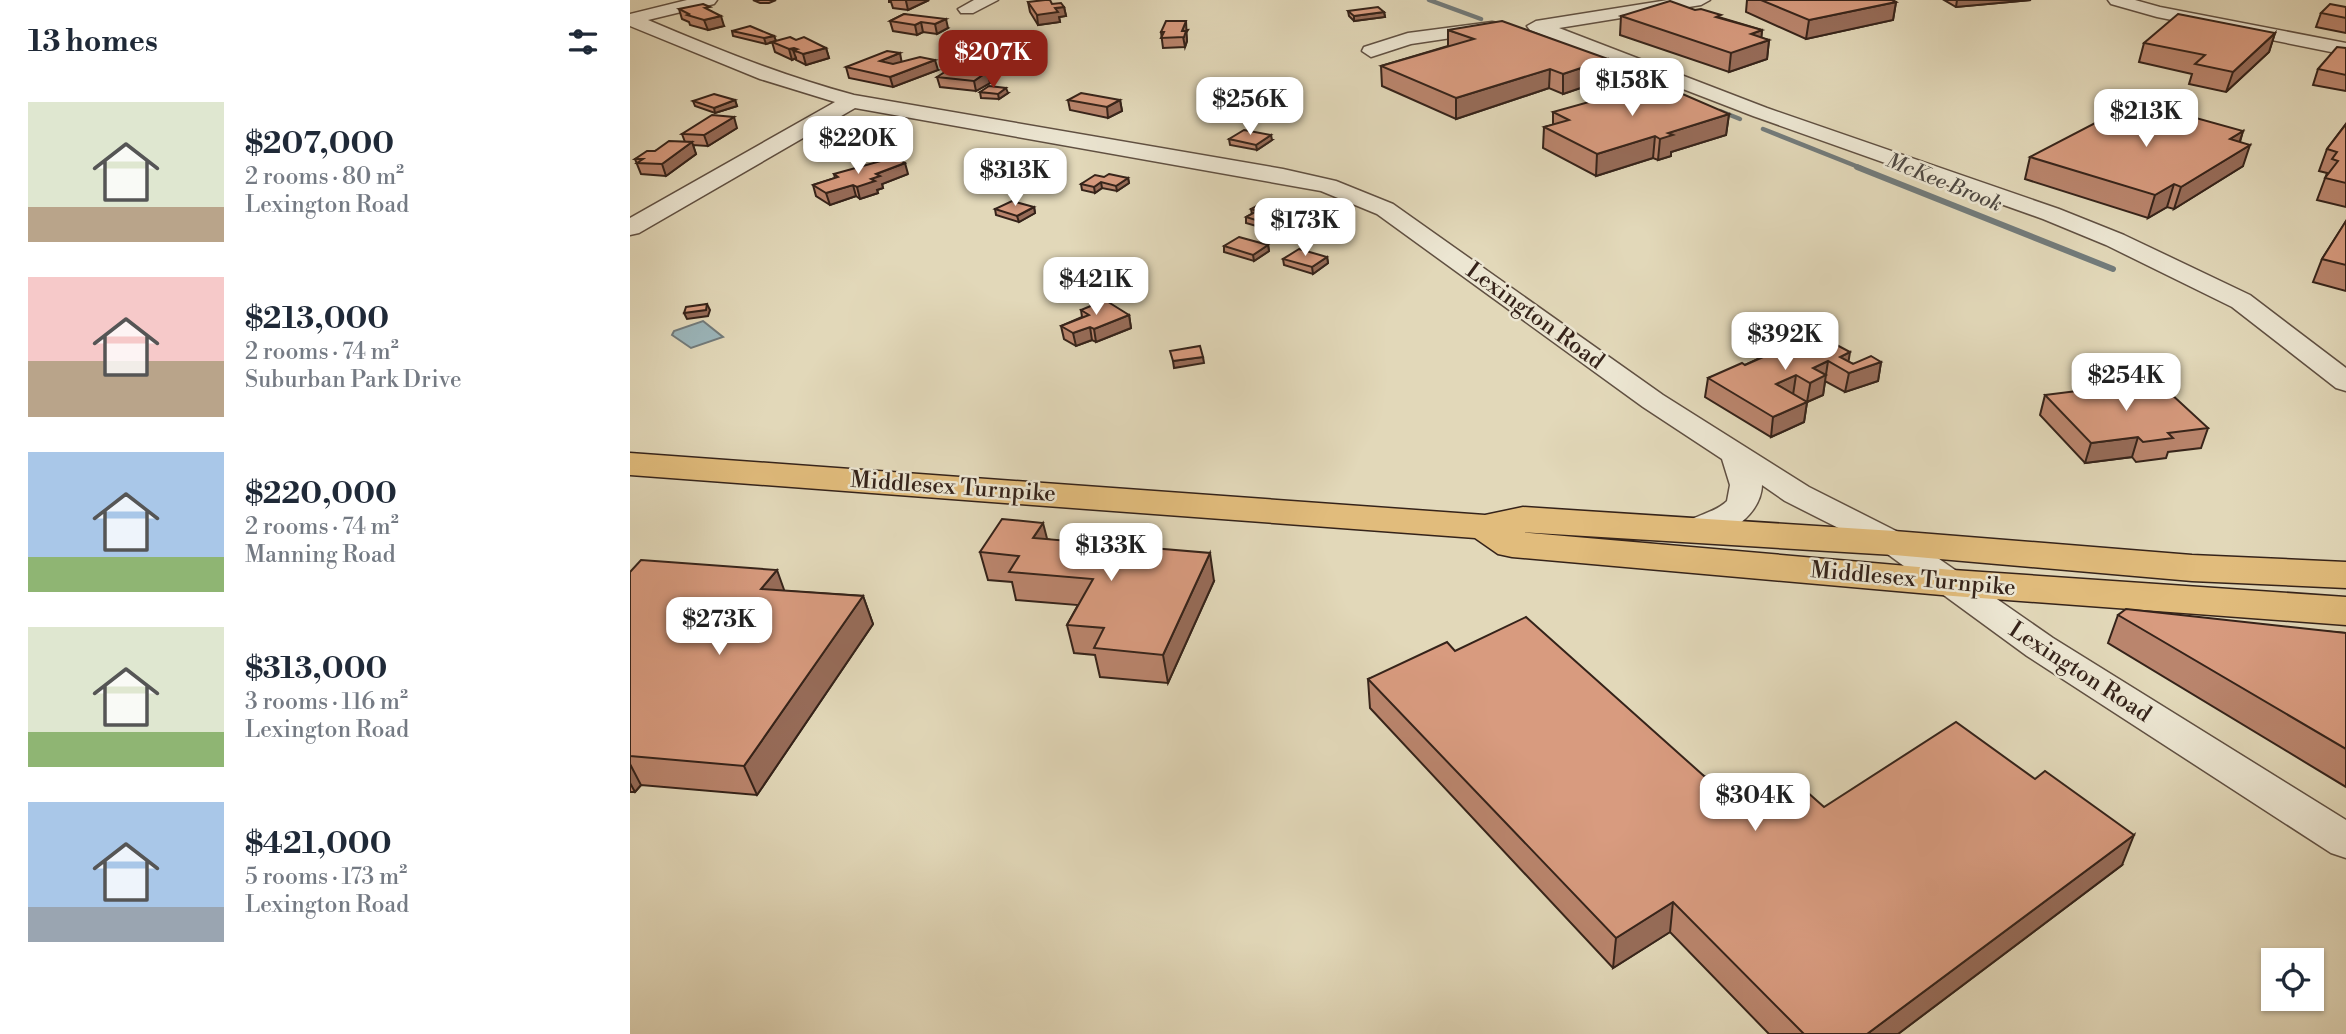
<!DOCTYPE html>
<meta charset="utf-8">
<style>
:root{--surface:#fff;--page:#f2f2f3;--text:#1f2937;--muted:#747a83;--accent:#8f2418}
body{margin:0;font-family:"Libre Bodoni",serif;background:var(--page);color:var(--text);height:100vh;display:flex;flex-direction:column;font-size:26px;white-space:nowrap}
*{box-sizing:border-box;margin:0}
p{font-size:23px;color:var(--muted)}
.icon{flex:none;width:38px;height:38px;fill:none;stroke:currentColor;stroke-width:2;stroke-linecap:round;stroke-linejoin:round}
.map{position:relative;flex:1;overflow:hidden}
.drawer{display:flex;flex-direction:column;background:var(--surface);width:630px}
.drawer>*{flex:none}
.fabs{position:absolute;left:1631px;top:948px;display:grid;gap:14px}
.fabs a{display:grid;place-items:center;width:63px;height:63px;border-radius:0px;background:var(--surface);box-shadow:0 2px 5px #0004;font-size:35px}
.price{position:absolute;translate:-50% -60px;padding:0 16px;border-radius:14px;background:#fff;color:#222;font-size:23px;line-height:46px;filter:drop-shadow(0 2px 4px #0008)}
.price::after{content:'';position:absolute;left:50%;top:42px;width:21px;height:16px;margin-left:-10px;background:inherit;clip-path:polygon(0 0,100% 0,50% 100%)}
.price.on{background:var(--accent);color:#fff}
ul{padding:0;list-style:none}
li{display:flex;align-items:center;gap:21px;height:175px;padding:0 28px}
li span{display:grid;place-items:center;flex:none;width:196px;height:140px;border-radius:0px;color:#555}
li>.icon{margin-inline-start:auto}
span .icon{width:84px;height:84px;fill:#fffc;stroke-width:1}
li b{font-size:30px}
h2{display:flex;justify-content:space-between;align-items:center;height:84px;padding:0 28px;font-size:30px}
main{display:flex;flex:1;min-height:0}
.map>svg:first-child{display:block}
</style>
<main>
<section class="drawer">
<h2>13 homes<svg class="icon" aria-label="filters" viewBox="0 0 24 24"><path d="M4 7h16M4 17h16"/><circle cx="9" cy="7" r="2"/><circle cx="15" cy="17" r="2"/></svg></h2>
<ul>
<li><span style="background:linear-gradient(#dfe7d0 75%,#b9a48a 0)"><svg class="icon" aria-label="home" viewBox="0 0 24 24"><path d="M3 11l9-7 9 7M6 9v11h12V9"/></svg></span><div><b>$207,000</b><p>2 rooms · 80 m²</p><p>Lexington Road</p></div></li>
<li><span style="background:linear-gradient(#f6c9c9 60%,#b9a48a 0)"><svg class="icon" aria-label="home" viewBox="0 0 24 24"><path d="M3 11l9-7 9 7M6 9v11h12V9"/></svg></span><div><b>$213,000</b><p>2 rooms · 74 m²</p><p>Suburban Park Drive</p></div></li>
<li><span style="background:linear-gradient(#a9c7e8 75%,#8fb573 0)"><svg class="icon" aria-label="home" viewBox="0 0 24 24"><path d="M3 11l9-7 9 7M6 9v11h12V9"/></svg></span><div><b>$220,000</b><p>2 rooms · 74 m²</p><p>Manning Road</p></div></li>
<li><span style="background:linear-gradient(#dfe7d0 75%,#8fb573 0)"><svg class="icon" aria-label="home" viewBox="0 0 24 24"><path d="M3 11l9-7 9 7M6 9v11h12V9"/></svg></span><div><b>$313,000</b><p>3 rooms · 116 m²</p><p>Lexington Road</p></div></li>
<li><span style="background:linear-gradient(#a9c7e8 75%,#9aa5b1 0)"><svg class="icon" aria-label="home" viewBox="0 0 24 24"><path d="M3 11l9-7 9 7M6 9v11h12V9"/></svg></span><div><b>$421,000</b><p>5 rooms · 173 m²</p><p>Lexington Road</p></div></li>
</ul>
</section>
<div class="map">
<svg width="1716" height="1034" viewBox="0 0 1716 1034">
<rect width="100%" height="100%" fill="#e2d8b9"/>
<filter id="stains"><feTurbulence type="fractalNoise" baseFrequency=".00286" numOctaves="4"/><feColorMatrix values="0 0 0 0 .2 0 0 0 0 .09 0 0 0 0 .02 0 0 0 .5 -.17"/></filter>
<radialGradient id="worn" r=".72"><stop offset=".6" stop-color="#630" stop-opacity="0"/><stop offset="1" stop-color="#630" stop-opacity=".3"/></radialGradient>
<polygon fill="#9bb6bb" stroke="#727b7b" stroke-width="2" points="73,321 93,337 61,348 42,335 44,331"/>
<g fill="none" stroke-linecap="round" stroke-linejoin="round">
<g stroke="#727b7b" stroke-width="4.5">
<polyline points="799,0 851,19"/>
<polyline points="970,66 1011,79"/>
<polyline points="1090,111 1110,119"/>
<polyline points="1133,129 1231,168"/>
</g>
<polyline stroke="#727b7b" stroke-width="6" points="1227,167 1483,269"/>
<g stroke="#605042" stroke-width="3">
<g id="minor">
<path d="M57 0H87L84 4 18 20C86 49 153 76 224 95L653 169 706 181 763 204 1033 395 1179 487 1276 536 1423 638 1716 820V858L1701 853 1397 656 1252 550 1155 501 1132 485C1131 520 1084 546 1052 538L1047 531C1058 515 1083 515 1097 501L1100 485 1092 459 1013 407 747 214 691 191 225 108 9 233 0 235V218L205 102 130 79 0 26V14Z"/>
<polygon points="344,0 368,0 343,13 331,13 328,9"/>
<polygon points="1038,0 1080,0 1071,5 929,28 1137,108 1429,209 1494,235 1620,295 1716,368 1716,391 1706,388 1602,307 1476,245 1413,219 1123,116 900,30 897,26 906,21"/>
<polygon points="1478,0 1505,0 1530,7 1716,43 1716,55 1527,17 1481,4"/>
<polygon points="862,22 868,23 871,27 868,31 781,44 741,57 732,51 734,47 778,33"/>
</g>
</g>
<g stroke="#35231a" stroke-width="3">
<polygon id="major" points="0,453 855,515 893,507 1264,531 1562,555 1716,562 1716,588 1562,581 1264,555 889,532 1323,570 1716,597 1716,625 1323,596 882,557 868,554 845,538 0,475"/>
</g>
<use href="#minor" fill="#ece6d2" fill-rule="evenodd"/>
<use href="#major" fill="#e1bc7c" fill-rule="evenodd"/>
</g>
<g fill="#ba856d" stroke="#35231a" stroke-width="2">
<polygon points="123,0 146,0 139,3 130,3"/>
<polygon points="259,0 299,0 278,10 263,8 261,2 259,2"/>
<polygon points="1117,0 1262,0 1266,2 1263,20 1176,39 1116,12"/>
<polygon points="1314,0 1401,0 1326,7"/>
<polygon points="398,2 422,4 434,7 436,16 429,17 430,22 408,25 400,12"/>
<polygon points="1716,7 1716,33 1686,27 1691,13"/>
<polygon points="49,9 81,11 94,26 78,30 60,25 59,22 52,19"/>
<polygon points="1065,10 1132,30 1131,38 1139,40 1137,59 1099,72 990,35 991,16"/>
<polygon points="718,11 754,12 755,17 724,21 719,16"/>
<polygon points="274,14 318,28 307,34 293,32 287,35 263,31 260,21"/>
<polygon points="558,30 556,33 557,41 555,47 533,48 531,32"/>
<polygon points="818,30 977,79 933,94 919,88 826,119 752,86 751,66 818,46"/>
<polygon points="102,31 144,36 146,41 136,44 103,36"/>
<polygon points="1645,33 1639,52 1596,92 1559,84 1562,74 1509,62 1514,43"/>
<polygon points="166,40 196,48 199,58 176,65 166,60 166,58 162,60 145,52 142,42"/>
<polygon points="1716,48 1716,91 1683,85 1688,69"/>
<polygon points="272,62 308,70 263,87 219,78 216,67"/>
<polygon points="357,72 360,83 346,91 310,87 307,77"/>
<polygon points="350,92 378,93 369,99 351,98"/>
<polygon points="105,100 107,106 85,113 65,106 63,101"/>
<polygon points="438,100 490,100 492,111 478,118 440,110"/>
<polygon points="923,112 1099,114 1096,135 1041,152 1041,156 1028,160 1023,158 966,176 913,148 914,127 923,125"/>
<polygon points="1716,124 1716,207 1687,200 1697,173 1689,171 1697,149"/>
<polygon points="107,128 78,146 63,145 66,154 36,176 11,174 5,159 25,151 55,142 52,134"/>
<polygon points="1613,131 1610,142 1613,166 1544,209 1537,207 1518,218 1395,179 1400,157"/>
<polygon points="599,139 642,140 627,150 600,145"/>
<polygon points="204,174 278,174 252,184 253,188 247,190 248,193 230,199 226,196 200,205 186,196 183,185 205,178"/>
<polygon points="474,177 498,178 499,183 487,191 472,188 465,193 452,190 451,184"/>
<polygon points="404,207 405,213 389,222 366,215 365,209"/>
<polygon points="656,208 657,214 633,228 616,223 616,217 622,214 621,209"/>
<polygon points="1716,221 1716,291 1683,282 1692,259"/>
<polygon points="638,245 639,251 624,261 594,252 594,246"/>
<polygon points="697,257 698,263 683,274 654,265 653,259"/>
<polygon points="451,310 499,315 501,328 466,342 462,340 446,346 434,339 431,326 452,317"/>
<polygon points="1171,340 1223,364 1251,362 1248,381 1215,392 1195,381 1193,395 1177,402 1174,422 1141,437 1075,397 1078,378 1115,365 1130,358 1132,347"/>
<polygon points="1415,395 1578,428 1571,448 1538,452 1536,458 1506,462 1502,457 1455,463 1410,415"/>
<polygon points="417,539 584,581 538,683 470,677 465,655 444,653 437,625 448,605 386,600 382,582 358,580 350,552"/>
<polygon points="0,572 155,591 233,596 243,624 127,795 11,785 5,792 0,792"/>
<polygon points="1488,615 1716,633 1716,787 1478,643"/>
<polygon points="825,651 1074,776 1194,807 1492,865 1268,1034 1139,1034 1040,932 983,968 740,708 738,679"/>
</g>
<g fill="#976c59" stroke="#35231a" stroke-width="2">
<polygon points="277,0 299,0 278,10 276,1"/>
<polygon points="1327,0 1401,0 1326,7"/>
<polygon points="1266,2 1263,20 1176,39 1179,20"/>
<polygon points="434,7 436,16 429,17 430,22 408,25 407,15 425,8"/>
<polygon points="754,12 755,17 724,21 724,16"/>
<polygon points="91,16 94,26 78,30 74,20"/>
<polygon points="316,19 318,28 307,34 305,24"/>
<polygon points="556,21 557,41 555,47 552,31"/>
<polygon points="291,22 293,32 287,35 285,25"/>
<polygon points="1132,30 1131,43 1139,40 1137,59 1099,72 1101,53 1121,34"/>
<polygon points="1645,33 1639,52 1596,92 1603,72"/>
<polygon points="144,36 146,41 136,44 134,38"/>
<polygon points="164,48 165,51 163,50 166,58 162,60 159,49"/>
<polygon points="196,48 199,58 176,65 173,54"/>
<polygon points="270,53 272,64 253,72 250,61"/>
<polygon points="978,59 977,79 933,94 933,74"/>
<polygon points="305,60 308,70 263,87 260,77"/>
<polygon points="920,69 919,88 826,119 826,98"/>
<polygon points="357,72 360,83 346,91 344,81"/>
<polygon points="376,88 378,93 369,99 368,94"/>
<polygon points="105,100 107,106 85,113 84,108"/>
<polygon points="490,100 492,111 478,118 477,107"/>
<polygon points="1099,114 1096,135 1041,152 1041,156 1028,160 1030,139 1038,133"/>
<polygon points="104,117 107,128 78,146 74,135"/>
<polygon points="1613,131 1606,153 1600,139"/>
<polygon points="641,135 642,140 627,150 626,145"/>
<polygon points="1025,136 1023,158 966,176 967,154"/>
<polygon points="62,142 66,154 36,176 32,164"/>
<polygon points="1620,145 1613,166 1544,209 1551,187"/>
<polygon points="275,163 278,174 252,184 253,188 247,190 248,193 230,199 227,187 241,179 246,174"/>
<polygon points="498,178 499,183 487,191 486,186"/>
<polygon points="471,182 472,188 465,193 464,187"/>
<polygon points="1544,184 1537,207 1518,218 1525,195"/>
<polygon points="223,185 226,196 200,205 196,193"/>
<polygon points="404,207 405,213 389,222 387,216"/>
<polygon points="656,208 657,214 633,228 632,222"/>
<polygon points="638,245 639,251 624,261 623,255"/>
<polygon points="697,257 698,263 683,274 682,267"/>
<polygon points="77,304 80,310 78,316 57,319 54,313"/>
<polygon points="499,315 501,328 466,342 464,329"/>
<polygon points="460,327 462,340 446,346 443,333"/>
<polygon points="1220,352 1217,371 1210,357"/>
<polygon points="573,357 574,363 544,368 543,361"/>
<polygon points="1198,361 1193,395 1177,402 1174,422 1141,437 1143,417 1177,402 1183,368"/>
<polygon points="1251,362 1248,381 1215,392 1219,373"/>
<polygon points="1166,375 1163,395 1146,384"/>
<polygon points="1508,437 1502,457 1455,463 1461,443"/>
<polygon points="413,523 420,550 403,538"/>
<polygon points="580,553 584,581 538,683 533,655"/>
<polygon points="147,570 157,598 131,589"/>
<polygon points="233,596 243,624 127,795 114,766"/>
<polygon points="0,764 11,785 5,792 0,783"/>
<polygon points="1504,835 1492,865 1268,1034 1237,1034"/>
<polygon points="1043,902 1040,932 983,968 986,938"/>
</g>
<g fill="#d89b7f" stroke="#35231a" stroke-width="2">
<polygon points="415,0 420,0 422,4 431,3 434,7 425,8 428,12 407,15 398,2"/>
<polygon points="1131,0 1262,0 1266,2 1179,20"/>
<polygon points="1040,1 1065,10 1071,9 1091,15 1086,17 1132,30 1121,34 1139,40 1101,53 991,16"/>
<polygon points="73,4 80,7 75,8 91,16 74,20 57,15 59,14 49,9"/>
<polygon points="1700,4 1716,7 1716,18 1691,13"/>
<polygon points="748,7 754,12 724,16 718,11"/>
<polygon points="274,14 316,19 305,24 291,22 285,25 260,21"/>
<polygon points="1548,14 1645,33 1603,72 1565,64 1575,55 1514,43"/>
<polygon points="536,21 556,21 552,31 556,31 554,37 531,38 534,32 531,32"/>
<polygon points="872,21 978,59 933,74 920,69 826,98 751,66 844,39 818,30"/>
<polygon points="120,26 144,36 134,38 102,31"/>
<polygon points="160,37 166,40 174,37 196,48 173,54 163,50 167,49 164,48 159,49 142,42"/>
<polygon points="1707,47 1716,48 1716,75 1688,69"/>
<polygon points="257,51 270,53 250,61 263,64 290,57 305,60 260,77 216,67"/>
<polygon points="321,68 357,72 344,81 307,77"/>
<polygon points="1027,83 1099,114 1038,133 1043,135 1030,139 1025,136 967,154 914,127 939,120 923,112"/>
<polygon points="359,86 376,88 368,94 350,92"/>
<polygon points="451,93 490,100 477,107 438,100"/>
<polygon points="84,94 105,100 84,108 63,101"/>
<polygon points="1512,106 1530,108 1613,131 1600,139 1620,145 1551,187 1544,184 1525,195 1400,157 1494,108"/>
<polygon points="82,115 104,117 74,135 52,134"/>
<polygon points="1716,124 1716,183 1695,178 1708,161 1702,159 1707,152 1697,149"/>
<polygon points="614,130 641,135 626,145 599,139"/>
<polygon points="39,141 62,142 32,164 7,163 13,159 5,159 17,151 25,151"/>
<polygon points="265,157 275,163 246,174 250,176 241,179 245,181 227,187 223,185 196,193 183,185 208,177 204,174"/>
<polygon points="479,174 498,178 486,186 471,182 464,187 451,184 465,175 474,177"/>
<polygon points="382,201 404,207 387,216 365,209"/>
<polygon points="634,202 656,208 632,222 616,217 627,211 621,209"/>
<polygon points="1716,221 1716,265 1692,259"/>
<polygon points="609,237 638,245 623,255 594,246"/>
<polygon points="669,249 697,257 682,267 653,259"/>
<polygon points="475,300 499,315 464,329 460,327 443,333 431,326 459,315 451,310"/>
<polygon points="77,304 76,310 54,313 56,307"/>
<polygon points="1186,334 1220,352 1210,357 1223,364 1241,356 1251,362 1219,373 1198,361 1183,368 1196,375 1180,383 1166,375 1146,384 1177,402 1143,417 1078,378 1112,363 1115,365 1142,353 1132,347 1161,335 1171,340"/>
<polygon points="570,346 573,357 543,361 540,351"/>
<polygon points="1527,381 1578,428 1538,433 1543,438 1513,442 1508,437 1461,443 1415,395"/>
<polygon points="372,519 413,523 403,538 580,553 533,655 464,648 474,628 437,625 463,579 379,572 389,556 350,552"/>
<polygon points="11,560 147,570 131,589 233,596 114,766 0,756 0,572"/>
<polygon points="1496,609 1716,633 1716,749 1488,615"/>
<polygon points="896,617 1074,776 1167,783 1194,807 1326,722 1405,779 1415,771 1504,835 1237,1034 1174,1034 1043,902 986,938 738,679 817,642 825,651"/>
</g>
<g text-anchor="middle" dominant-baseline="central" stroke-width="5" stroke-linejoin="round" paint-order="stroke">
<g font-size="21" font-style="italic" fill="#4e4842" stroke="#ece6d2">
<text transform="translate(1314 183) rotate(22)">McKee Brook</text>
</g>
<g font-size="23" fill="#35231a" stroke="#ece6d2">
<text transform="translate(905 316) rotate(36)">Lexington Road</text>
<text transform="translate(323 487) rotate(4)">Middlesex Turnpike</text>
<text transform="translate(1283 579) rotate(5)">Middlesex Turnpike</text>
<text transform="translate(1450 672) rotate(33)">Lexington Road</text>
</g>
</g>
<rect width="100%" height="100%" filter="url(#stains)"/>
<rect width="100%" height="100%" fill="url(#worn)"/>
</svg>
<div class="fabs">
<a><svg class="icon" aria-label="locate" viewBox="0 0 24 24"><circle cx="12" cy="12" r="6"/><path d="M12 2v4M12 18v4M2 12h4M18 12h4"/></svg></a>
</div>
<b class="price on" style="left:363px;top:90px">$207K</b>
<b class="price" style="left:1002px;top:118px">$158K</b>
<b class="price" style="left:620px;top:137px">$256K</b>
<b class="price" style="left:1516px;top:149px">$213K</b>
<b class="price" style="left:228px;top:176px">$220K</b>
<b class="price" style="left:385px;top:208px">$313K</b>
<b class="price" style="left:675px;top:258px">$173K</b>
<b class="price" style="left:466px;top:317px">$421K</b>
<b class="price" style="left:1155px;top:372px">$392K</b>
<b class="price" style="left:1496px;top:413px">$254K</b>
<b class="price" style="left:481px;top:583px">$133K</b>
<b class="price" style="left:89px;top:657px">$273K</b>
<b class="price" style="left:1125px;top:833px">$304K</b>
</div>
</main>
